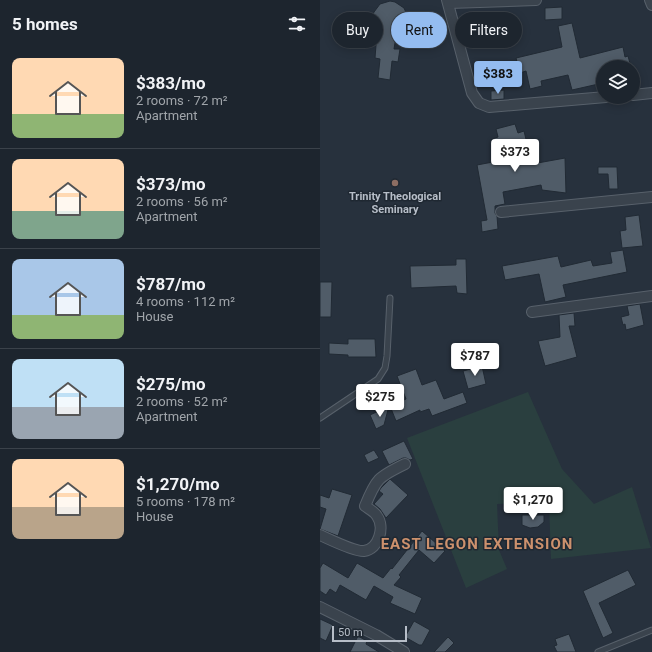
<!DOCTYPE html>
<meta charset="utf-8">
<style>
:root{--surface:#1d252e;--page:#252d36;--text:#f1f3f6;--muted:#a0a5aa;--line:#3b424a;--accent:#94bcf0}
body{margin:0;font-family:Roboto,sans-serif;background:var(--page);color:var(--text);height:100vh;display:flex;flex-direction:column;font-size:15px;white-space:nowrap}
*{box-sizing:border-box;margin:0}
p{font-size:13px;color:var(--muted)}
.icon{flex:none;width:22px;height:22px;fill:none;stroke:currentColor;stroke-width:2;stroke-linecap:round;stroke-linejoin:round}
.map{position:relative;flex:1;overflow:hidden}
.drawer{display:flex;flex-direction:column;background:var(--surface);width:320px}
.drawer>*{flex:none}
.banner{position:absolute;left:12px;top:12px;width:260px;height:36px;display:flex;gap:8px}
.controls{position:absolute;left:276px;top:60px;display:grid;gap:8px}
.controls a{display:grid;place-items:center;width:44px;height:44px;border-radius:50%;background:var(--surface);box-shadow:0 2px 10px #0003,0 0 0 1px var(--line);font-size:20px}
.scale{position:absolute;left:12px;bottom:10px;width:75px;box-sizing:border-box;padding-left:4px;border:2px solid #b7bec8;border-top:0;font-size:11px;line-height:14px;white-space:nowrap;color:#b7bec8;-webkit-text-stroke:3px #1f2832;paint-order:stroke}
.price{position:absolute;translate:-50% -34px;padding:0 9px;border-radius:4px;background:#fff;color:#222;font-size:13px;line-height:26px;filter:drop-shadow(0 1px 2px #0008)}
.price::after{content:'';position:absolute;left:50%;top:24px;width:12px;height:9px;margin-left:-6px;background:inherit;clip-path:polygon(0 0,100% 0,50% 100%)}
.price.selected{background:var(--accent);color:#111}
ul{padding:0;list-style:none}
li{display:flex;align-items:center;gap:12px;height:100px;padding:0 12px}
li+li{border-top:1px solid var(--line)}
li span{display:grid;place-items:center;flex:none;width:112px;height:80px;border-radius:8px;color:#555}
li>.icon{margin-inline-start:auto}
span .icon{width:48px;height:48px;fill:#fffc;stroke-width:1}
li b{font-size:17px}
h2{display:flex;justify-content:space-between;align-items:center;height:48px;padding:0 12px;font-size:17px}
.tag{padding:0 14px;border-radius:18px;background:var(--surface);box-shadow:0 2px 10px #0003,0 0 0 1px var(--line);font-size:14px;line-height:36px}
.tag.selected{background:var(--accent);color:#111}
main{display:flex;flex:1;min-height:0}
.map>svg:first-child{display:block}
</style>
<main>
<section class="drawer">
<h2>5 homes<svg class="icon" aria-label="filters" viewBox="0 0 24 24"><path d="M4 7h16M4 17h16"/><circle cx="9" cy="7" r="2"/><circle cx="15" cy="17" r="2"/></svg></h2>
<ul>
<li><span style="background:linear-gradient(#ffd9b3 70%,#8fb573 0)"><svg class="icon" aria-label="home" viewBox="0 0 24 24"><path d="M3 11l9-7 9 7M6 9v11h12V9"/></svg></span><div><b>$383/mo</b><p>2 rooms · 72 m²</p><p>Apartment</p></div></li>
<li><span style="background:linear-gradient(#ffd9b3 65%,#7fa58c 0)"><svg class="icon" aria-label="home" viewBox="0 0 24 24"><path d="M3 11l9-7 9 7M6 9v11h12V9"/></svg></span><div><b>$373/mo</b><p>2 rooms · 56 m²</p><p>Apartment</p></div></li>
<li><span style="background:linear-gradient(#a9c7e8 70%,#8fb573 0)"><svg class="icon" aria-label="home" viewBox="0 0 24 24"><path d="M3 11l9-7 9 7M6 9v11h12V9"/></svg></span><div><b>$787/mo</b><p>4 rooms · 112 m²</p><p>House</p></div></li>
<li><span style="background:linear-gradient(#bfe0f5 60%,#9aa5b1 0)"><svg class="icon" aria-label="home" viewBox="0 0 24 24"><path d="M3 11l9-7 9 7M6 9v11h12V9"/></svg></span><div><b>$275/mo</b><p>2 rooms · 52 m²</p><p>Apartment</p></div></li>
<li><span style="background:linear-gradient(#ffd9b3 60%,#b9a48a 0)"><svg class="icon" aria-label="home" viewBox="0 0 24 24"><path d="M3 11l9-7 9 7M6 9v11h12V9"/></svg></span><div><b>$1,270/mo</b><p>5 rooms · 178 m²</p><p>House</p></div></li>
</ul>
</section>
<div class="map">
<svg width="332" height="652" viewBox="0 0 332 652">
<rect width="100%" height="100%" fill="#27313d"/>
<polygon fill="#2a3f3f" points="208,392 242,469 274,504 312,487 331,548 231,559 229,502 177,504 179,550 187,569 146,588 87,438"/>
<g fill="#505c68" stroke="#212a34">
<polygon points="70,1 75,2 84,8 88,17 88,22 84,31 76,37 74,49 80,49 78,62 72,61 70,80 58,78 60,59 55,58 57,32 52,22 52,17 54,12 60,4"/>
<polygon points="242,7 242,19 225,20 225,8"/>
<polygon points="252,23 260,58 303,47 305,57 308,56 311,67 283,67 283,83 252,90 248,75 221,81 222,86 210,89 206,71 200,73 196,58 242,47 238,26"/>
<polygon points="184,90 184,99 171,100 171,91"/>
<polygon points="195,124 198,133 204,131 212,164 245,158 246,193 222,190 221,185 183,192 185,204 175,206 175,213 177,216 178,229 162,232 161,221 167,220 157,165 178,161 172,139 178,137 176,129"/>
<polygon points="278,167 297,167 298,189 289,189 288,174 278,174"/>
<polygon points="319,215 323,246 302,248 300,231 306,230 305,217"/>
<polygon points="303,250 307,272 243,285 246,297 225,302 219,274 185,280 182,266 238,256 241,267 271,260 273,266 292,263 290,252"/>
<polygon points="136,259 146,259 147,294 137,293 136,286 91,288 90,266 136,265"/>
<polygon points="0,282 12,282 11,317 0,317"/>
<polygon points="320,304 324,325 306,330 305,324 303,325 301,317 309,315 307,306"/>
<polygon points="254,313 255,326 249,326 257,357 225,366 218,341 240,337 239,315"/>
<polygon points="28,339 55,339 56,357 28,357 28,355 9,354 9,343 28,344"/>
<polygon points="162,366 166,384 148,389 143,371"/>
<polygon points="96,369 102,385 116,380 124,399 143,392 147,403 112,416 109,409 100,412 100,410 76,421 70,406 86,399 77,376"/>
<polygon points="69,406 64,425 56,429 50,415"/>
<polygon points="84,441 93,459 90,460 86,458 83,458 69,465 62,451"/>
<polygon points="54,450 59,458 48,463 44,455"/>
<polygon points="70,479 88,495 66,518 60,509 54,504 63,494 59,491 61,488"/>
<polygon points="12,489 32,495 18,536 0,529 6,509 0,507 0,495 9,498"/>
<polygon points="202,515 224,515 224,522 218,527 210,528 202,525"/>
<polygon points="102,531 125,551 114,563 99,550 79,575 81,577 74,585 102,598 95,614 70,603 73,597 54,586 46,600 20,585 16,593 10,589 6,595 0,591 0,568 3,563 28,578 37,563 63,578 71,568 72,569"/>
<polygon points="308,570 316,585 279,603 293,633 283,638 263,591"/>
<polygon points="0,619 13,625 6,641 0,638"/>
<polygon points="94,621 110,630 102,645 99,645 85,637"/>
<polygon points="249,634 256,652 237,652 234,646 237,645 235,639"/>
<polygon points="38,636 47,641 46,644 59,652 30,652"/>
<polygon points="128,637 134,643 125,652 114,652"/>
</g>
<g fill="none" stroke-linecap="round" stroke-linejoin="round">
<g stroke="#58616b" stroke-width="7">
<g id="service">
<polyline points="0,418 58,379 65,368 67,356 70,298"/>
<polyline points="278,652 332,630"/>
</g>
</g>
<g stroke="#58616b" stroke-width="12">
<g id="minor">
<polyline points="127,0 152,93 159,103 169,107 286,97"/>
<polyline points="330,0 332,5"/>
<polyline points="129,3 216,0"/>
<polyline points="313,95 332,93"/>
<polyline points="181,212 332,197"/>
<polyline points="212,312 332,296"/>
<path d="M0 535C9 539 35 552 44 551 59 549 65 527 57 516 55 512 49 509 45 506 56 479 58 477 85 464"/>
<polyline points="0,607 56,635 84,652"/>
</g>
</g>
<use href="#service" stroke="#3a434d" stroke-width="5"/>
<use href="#minor" stroke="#3a434d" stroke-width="10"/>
</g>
<circle fill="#8d6e63" stroke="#1f2832" stroke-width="1.5" cx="75" cy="183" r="4"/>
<g text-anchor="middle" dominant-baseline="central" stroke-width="3" stroke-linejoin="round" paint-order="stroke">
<g font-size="11" font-weight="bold" fill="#b7bec8" stroke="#1f2832">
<text x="75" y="196">Trinity Theological<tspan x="75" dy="13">Seminary</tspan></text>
</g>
<g font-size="15" font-weight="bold" letter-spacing="1" fill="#cd916d" stroke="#1f2832">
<text x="157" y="544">EAST LEGON EXTENSION</text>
</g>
</g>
</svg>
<div class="controls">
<a><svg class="icon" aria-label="layers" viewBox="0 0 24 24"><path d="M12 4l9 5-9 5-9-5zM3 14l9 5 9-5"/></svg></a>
</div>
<div class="scale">50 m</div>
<b class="price selected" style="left:178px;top:95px">$383</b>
<b class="price" style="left:195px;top:173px">$373</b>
<b class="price" style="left:155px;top:377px">$787</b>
<b class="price" style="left:60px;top:418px">$275</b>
<b class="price" style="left:213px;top:521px">$1,270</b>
<div class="banner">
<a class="tag">Buy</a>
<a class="tag selected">Rent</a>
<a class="tag">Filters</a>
</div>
</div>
</main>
